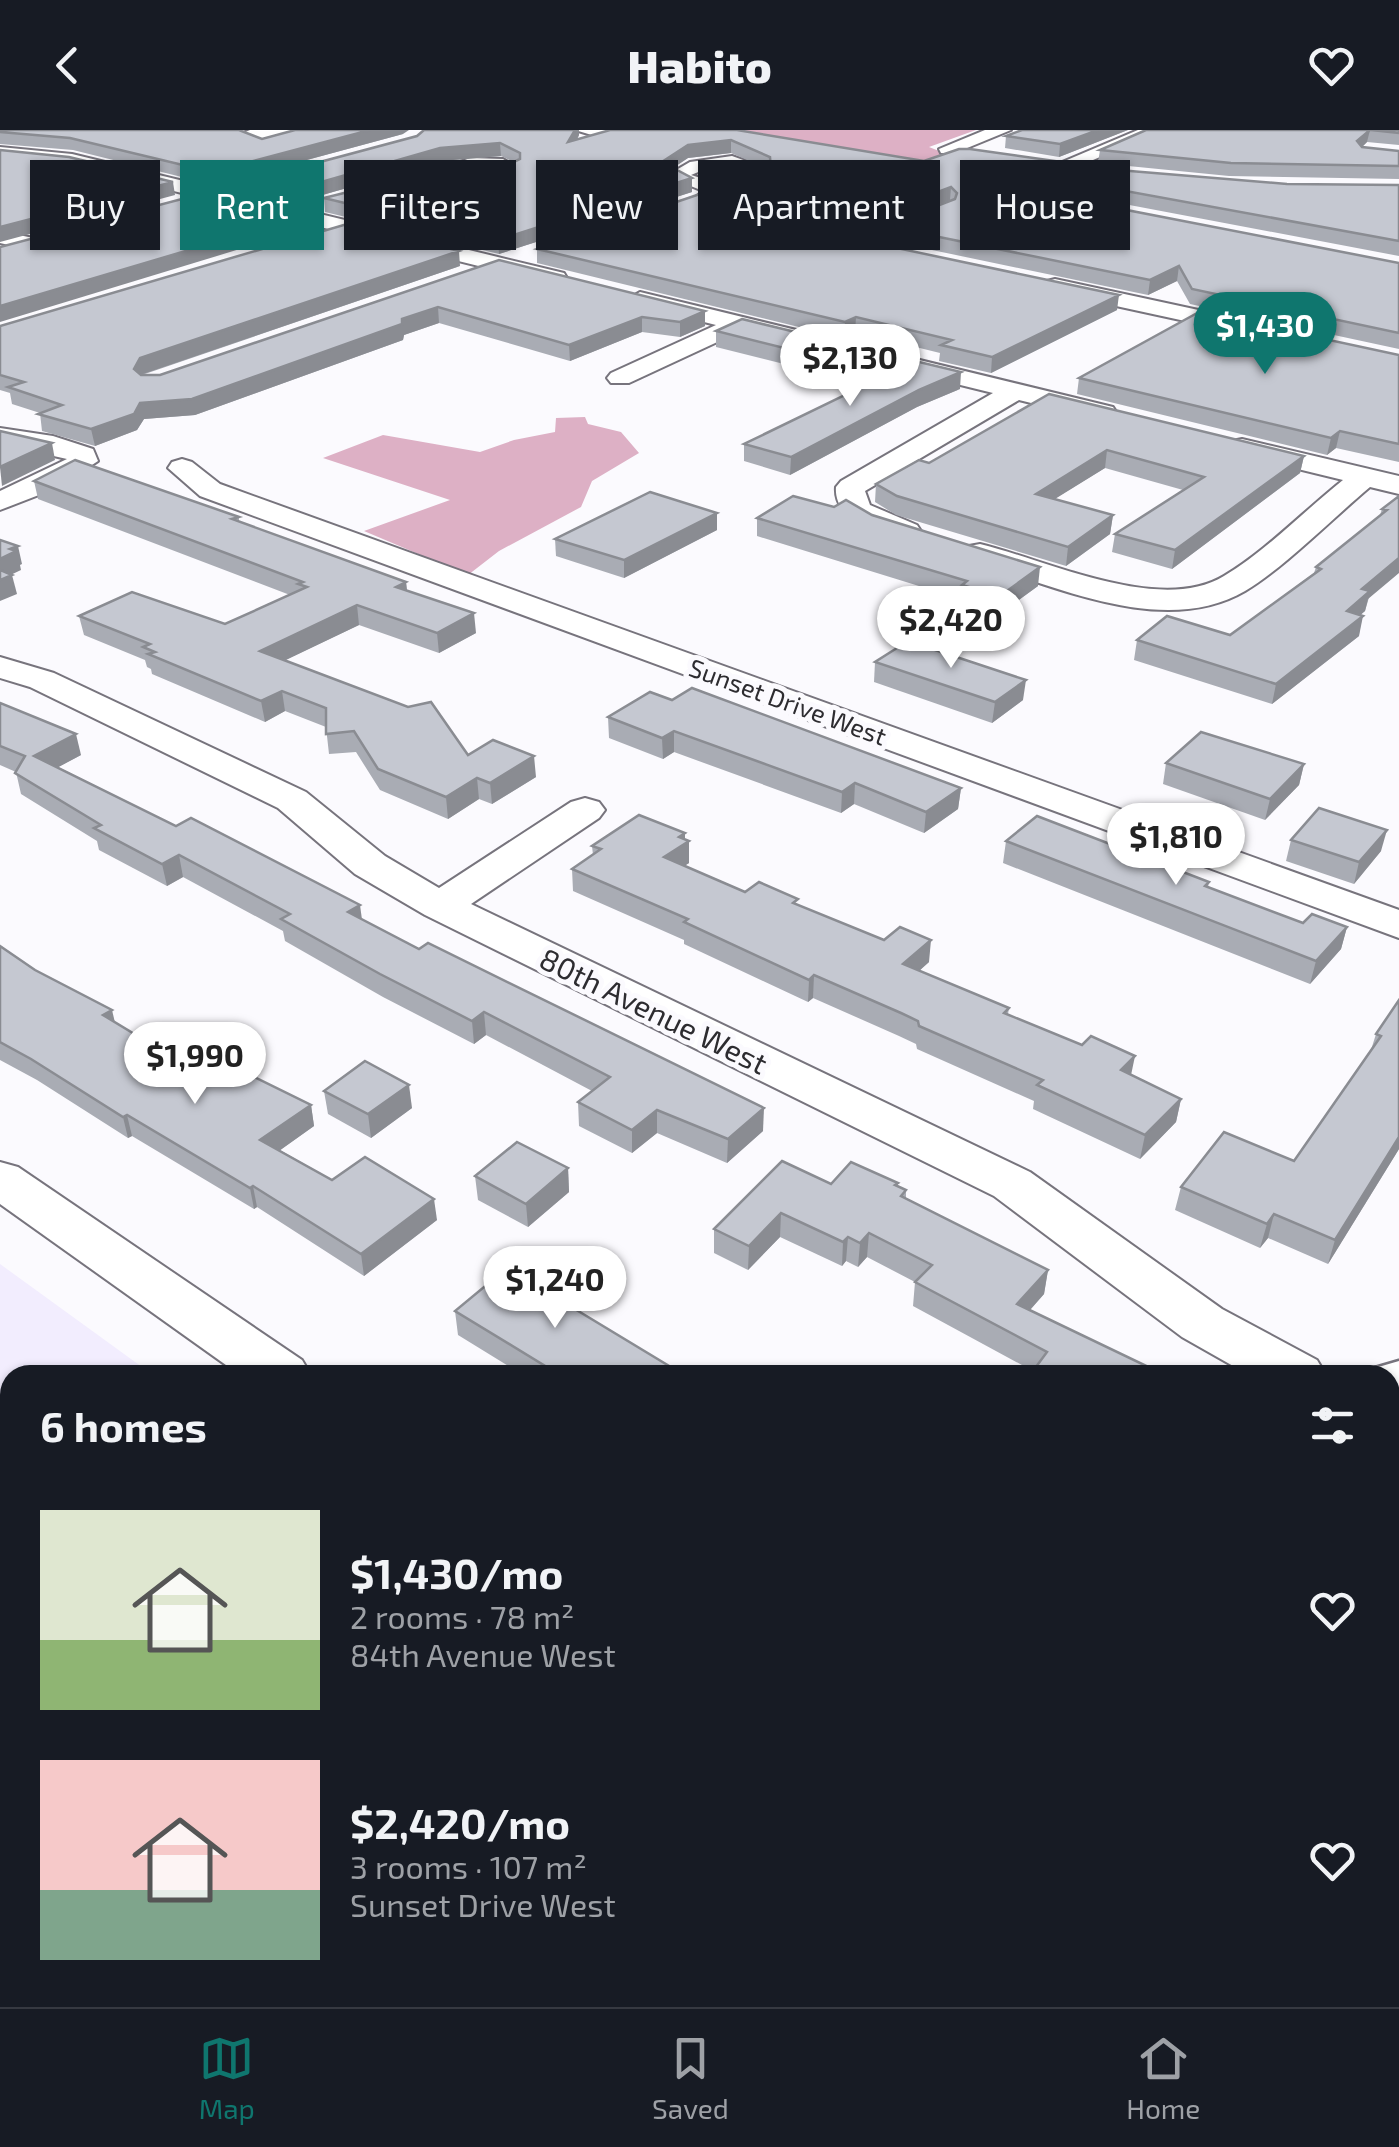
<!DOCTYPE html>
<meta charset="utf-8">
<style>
:root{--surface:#171b24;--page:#242831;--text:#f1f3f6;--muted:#9ea1a6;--line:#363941;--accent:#0f766e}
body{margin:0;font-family:"Exo 2",sans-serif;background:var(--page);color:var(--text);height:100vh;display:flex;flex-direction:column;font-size:38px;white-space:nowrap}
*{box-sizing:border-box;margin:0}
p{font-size:32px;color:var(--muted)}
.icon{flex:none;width:55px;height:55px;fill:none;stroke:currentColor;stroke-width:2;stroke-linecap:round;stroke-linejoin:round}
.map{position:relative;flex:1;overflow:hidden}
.details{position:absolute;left:0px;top:1235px;width:1400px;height:642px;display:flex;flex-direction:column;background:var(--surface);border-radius:30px 30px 0 0;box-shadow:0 2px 8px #0004}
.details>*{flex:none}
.top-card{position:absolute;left:30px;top:30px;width:1340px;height:90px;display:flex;gap:20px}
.price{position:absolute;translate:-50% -85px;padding:0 22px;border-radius:35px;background:#fff;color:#222;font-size:32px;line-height:65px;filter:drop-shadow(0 2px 5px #0008)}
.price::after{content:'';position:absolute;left:50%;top:60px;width:30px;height:22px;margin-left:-15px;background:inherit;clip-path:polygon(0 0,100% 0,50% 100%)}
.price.on{background:var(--accent);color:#fff}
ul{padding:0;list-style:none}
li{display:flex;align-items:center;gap:30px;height:250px;padding:0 40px}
li span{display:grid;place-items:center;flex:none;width:280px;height:200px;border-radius:0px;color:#555}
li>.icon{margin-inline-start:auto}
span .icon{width:120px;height:120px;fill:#fffc;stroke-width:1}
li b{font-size:42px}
h2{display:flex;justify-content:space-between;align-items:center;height:120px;padding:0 40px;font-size:42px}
.pill{padding:0 35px;border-radius:0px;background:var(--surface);box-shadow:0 2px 8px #0004;font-size:35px;line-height:90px}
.pill.on{background:var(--accent);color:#fff}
header{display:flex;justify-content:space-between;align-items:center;height:130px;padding:0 40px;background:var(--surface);font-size:45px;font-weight:800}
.tabs{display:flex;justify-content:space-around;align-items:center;height:140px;border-top:2px solid var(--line);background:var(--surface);font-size:28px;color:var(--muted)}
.tabs a{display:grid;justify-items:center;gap:5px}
.tabs .on{color:var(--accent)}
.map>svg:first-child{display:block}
</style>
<header><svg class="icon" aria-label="back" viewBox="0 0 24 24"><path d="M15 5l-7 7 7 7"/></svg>Habito<svg class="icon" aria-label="heart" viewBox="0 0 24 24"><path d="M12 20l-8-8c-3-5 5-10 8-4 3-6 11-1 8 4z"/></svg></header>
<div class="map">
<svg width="1399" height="1877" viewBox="0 0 1399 1877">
<rect width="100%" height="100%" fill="#fbfafe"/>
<polygon fill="#f2edfe" points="0,1134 153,1245 10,1245 10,1709 0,1718"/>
<g fill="#ddb0c5">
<polygon points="698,0 976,0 929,17 954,27 897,51"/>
<polygon points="585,287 588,294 621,302 639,323 592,351 581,377 499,421 468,445 364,401 450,370 323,328 383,305 480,322 514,310 555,302 556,288"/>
</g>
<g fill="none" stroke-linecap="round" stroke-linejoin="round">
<g stroke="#77747d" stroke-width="5">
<polygon id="lane" points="913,87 922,89 859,115 849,113"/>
</g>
<g stroke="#77747d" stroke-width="4">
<g id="street">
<polygon points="250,0 296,0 305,6 263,18 234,7"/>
<polygon points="575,0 631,0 605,9"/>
<polygon points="985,0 1011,0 955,23 941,23 939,19"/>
<polygon points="1138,0 1163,0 1065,42 1051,42 1048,38"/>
<polygon points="0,17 72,24 564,143 567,148 556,155 72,36 0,29"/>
<path d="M732 26 760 36 771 47 762 55 706 73 696 67 703 61 666 46 690 32ZM708 38H732L749 46 723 55 691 45Z"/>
<path d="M470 28 503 29 519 39C502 55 454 60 439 40Z"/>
<polygon points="0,101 38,109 41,114 30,120 0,113"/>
<polygon points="1055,149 1254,192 1266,199 1254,206 1047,161 1044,156 1047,151"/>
<path d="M640 162 1113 277 1117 283 1104 291 1019 270 865 361 870 375 917 395 921 401 917 407C888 415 833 392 836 357L841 351 993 263 741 201 629 253H611L607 248 611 243 716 195 632 174 628 169Z"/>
<polygon points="0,298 53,306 93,319 98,331 57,358 0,380 0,361 67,329 0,314"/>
<path d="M1242 309 1399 346V364L1370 357C1334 387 1284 438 1245 461 1163 509 1051 454 969 430L964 423 969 416 980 414C1047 430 1160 485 1224 446 1266 421 1304 381 1343 350L1232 323 1228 317 1232 311Z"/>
<polygon points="182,329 192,332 220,354 1399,780 1399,808 200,366 168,338 172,332"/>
<polygon points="0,527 54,543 306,662 385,726 439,758 571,672 585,668 599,672 605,680 599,688 471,774 1030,1042 1222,1179 1317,1230 1326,1245 1249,1245 1182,1207 994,1066 425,785 355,744 278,678 30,557 0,548"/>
<polygon points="0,1032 18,1037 302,1230 311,1245 240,1245 0,1074"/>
<polygon points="1390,1506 1399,1509 1399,1569 1390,1566"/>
</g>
</g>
<g stroke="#77747d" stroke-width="5">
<g id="secondary">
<polygon points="1399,1231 1399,1294 1390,1297 1390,1245 1371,1245 1375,1238"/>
<polygon points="999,1868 1090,1868 1086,1877 995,1877"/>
</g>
</g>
<use href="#lane" fill="#fff" fill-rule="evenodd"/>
<use href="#street" fill="#fff" fill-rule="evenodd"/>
<use href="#secondary" fill="#fff" fill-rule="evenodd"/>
</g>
<g fill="#a9acb4">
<polygon points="0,0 240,0 262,9 403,4 214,55 73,20 0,14"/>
<polygon points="424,0 579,0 579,5 577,10 737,0 924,31 1118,40 1287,54 1399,55 1399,126 1103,70 1097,74 1399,133 1399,219 1190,174 1177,151 1148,165 884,110 885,96 950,70 860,105 769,85 763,89 1117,180 991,243 939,231 940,223 855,202 844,208 537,133 537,119 770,40 731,23 688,28 673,38 692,48 692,62 499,124 325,82 324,68 471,43 493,42 514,32 501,26 441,31 305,70 283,72 251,64 249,51 417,6"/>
<polygon points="1128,0 1059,27 1005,18 1006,6"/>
<polygon points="1146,0 1399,0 1399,15 1367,12 1362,17 1399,21 1399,49 1229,46 1098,33 1100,20"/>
<polygon points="499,130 705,181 705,196 680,207 642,202 570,231 439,193 404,205 403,210 195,285 144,289 137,300 95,316 42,301 40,283 12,274 10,263 0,260 0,196 460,136 142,245 160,245"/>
<polygon points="716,201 812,206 811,222 784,234 716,217"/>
<polygon points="1399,225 1399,332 1336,318 1327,325 1077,264 1079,248"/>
<polygon points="960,259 917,277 790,345 744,331 744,314"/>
<polygon points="1049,264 1304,326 1300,343 1172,439 1112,422 1115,404 1183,360 1105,338 1054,369 1113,385 1110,404 1066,436 896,385 875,372 876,354 929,333"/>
<polygon points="34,351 239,387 239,392 406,452 407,460 476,503 439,523 359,495 285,530 468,625 536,647 492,674 479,669 448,689 380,660 356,622 329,624 326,597 285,581 265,592 152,544 151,539 147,537 145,530 84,505 79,486 225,494 290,465 38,369"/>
<polygon points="1399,366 1365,481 1360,485 1359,506 1272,574 1134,530 1137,510 1230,505 1314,443 1316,437 1380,385 1382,379"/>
<polygon points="717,383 717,400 624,448 556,426 555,409"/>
<polygon points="872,385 1038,456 998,485 960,474 961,469 757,406 757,388"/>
<polygon points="875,532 1023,570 992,593 874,552"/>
<polygon points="672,570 961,658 958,679 924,703 854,674 841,683 674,622 663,629 609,608 608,587"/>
<polygon points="0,573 81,625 58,637 361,789 763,1001 727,1033 657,1003 632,1023 579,996 578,972 592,961 486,905 474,914 383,867 285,811 283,801 183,747 167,756 99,720 97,711 21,664 16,642 0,635"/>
<polygon points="1166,633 1304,634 1299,655 1265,690 1163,654"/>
<polygon points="685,709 689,711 689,733 684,736 745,762 798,775 929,832 919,841 1009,878 1008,884 1181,969 1176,992 1140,1029 1033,979 1034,971 917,919 916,914 899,906 813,868 808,872 684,814 684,810 573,761 572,739 593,725 592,716"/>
<polygon points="1291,710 1381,721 1354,754 1286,731"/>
<polygon points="1006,711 1209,752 1208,757 1303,793 1347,797 1341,819 1310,854 1003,733"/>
<polygon points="0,816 115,893 212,951 311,975 314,996 280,1020 332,1050 437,1090 364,1146 257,1077 254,1079 132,1006 128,1008 37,950 0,930"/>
<polygon points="1399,870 1399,1019 1328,1134 1268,1108 1260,1118 1175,1080 1181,1057 1294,1031 1371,920 1376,904"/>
<polygon points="324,961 412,978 371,1008 328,984"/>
<polygon points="568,1038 569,1062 528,1097 478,1070 475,1046"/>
<polygon points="898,1053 897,1056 906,1060 906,1068 1048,1140 1044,1164 1030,1180 1159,1242 1158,1245 1030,1245 1033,1241 913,1176 915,1152 867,1127 858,1137 846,1131 842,1136 780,1107 748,1140 714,1123 714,1099 831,1054"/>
<polygon points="455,1181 684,1245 523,1245 458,1205"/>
<polygon points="10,1776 10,1860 0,1850 0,1786"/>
<polygon points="18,1868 305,1868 311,1877 27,1877"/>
<polygon points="1242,1868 1362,1868 1358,1877 1252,1877 1241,1870"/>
</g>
<g fill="#8a8c92">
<polygon points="370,0 409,0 403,4 214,55 212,42"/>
<polygon points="575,0 579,0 579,5 569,25 568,12"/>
<polygon points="1098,0 1128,0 1059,27 1060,14"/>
<polygon points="1370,0 1367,12 1355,24 1357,11"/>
<polygon points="731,10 731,23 688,28 662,45 662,32 688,15"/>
<polygon points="500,13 501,26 441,31 305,70 283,72 281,59 440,18"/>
<polygon points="692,48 692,62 499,124 498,110"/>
<polygon points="173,52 175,65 0,112 0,97"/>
<polygon points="951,57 950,70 860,105 861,91"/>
<polygon points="1104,57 1103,70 1088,79 1090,66"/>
<polygon points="769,72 769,85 754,94 755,80"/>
<polygon points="307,85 309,98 0,192 0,176"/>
<polygon points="459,121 460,136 143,244 137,255 134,239 140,228"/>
<polygon points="1179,136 1177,151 1148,165 1150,150"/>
<polygon points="1119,165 1117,180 991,243 992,227"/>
<polygon points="438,177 439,193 404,205 403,210 195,285 144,289 137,300 95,316 91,299 140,273"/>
<polygon points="705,181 705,196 680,207 680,192"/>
<polygon points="642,187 642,202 570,231 569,215"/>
<polygon points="856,187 855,202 844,208 845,192"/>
<polygon points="812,206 811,222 784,234 784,218"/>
<polygon points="961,242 960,259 917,277 790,345 791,327 919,260"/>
<polygon points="1340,301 1336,318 1327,325 1331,308"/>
<polygon points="52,313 55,330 2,356 0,337"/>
<polygon points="1107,320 1105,338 1034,382 1036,364"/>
<polygon points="1304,326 1300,343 1172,439 1175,420"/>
<polygon points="717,383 717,400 624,448 624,430"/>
<polygon points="1113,385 1110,404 1066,436 1068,417"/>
<polygon points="18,416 22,434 20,435 21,440 0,450 0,429 10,419"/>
<polygon points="1399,428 1399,443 1368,469 1365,481 1342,501 1347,481 1362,459"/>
<polygon points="1040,437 1038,456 998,485 1000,466"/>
<polygon points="12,445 17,464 0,471 0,450"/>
<polygon points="406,452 408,471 396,457"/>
<polygon points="357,475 359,495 263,541 260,521"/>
<polygon points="474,483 476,503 439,523 437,503"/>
<polygon points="1363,486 1359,506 1272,574 1276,554"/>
<polygon points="1026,550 1023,570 992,593 995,572"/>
<polygon points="282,561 285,581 265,592 261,571"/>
<polygon points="674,601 674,622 663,629 662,608"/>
<polygon points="76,604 81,625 40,647 34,626"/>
<polygon points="534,626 536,647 492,674 490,653"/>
<polygon points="1304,634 1299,655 1265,690 1270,669"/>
<polygon points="477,648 479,669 448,689 446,667"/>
<polygon points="855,653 854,674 841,683 842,662"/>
<polygon points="961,658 958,679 924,703 926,682"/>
<polygon points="1387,700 1381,721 1354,754 1359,732"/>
<polygon points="685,703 685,713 689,711 689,733 664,749 664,727 679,707"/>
<polygon points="179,725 183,747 167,756 162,734"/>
<polygon points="360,775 363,797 348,782"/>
<polygon points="1347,797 1341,819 1310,854 1316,831"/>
<polygon points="931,810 929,832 901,857 903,834"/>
<polygon points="814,845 813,868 808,872 809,850"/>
<polygon points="112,880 117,901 103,885"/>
<polygon points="484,882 486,905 474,914 472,891"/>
<polygon points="1135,926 1130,950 1121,940"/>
<polygon points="409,955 412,978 371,1008 368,984"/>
<polygon points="1181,969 1176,992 1140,1029 1145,1005"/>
<polygon points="311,975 314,996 265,1031 260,1010"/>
<polygon points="764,978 763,1001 727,1033 728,1009"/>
<polygon points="657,980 657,1003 632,1023 632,1000"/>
<polygon points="127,985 132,1006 128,1008 123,987"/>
<polygon points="1399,1007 1399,1019 1328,1134 1335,1110"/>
<polygon points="568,1038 569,1062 528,1097 526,1074"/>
<polygon points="253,1056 257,1077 254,1079 250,1058"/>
<polygon points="434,1069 437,1090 364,1146 361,1124"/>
<polygon points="781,1083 780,1107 748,1140 749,1116"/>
<polygon points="1274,1084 1268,1108 1260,1118 1267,1094"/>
<polygon points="869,1103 867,1127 858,1137 860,1113"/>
<polygon points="848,1107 846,1131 842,1136 843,1112"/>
<polygon points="1048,1140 1044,1164 1014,1198 1017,1174"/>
</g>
<g fill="#c5c8d1" stroke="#8a8c92" stroke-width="2.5">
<polygon points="0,0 239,0 262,9 295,0 370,0 212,42 70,8 0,2"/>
<polygon points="424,0 575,0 568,12 610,0 737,0 924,31 959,19 970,19 1118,40 1287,54 1399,55 1399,111 1104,57 1090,66 1096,74 1399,133 1399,203 1192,159 1179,136 1150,150 885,96 955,69 957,63 951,57 861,91 769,72 755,80 760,89 1119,165 992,227 941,215 952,210 856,187 845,192 537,119 771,40 770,27 731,10 688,15 662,32 692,48 498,110 324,68 444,38 471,43 493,42 520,29 520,23 500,13 440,18 304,57 281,59 249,51 417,6"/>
<polygon points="1022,0 1098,0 1060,14 1006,6"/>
<polygon points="1146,0 1370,0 1357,11 1362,17 1399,21 1399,36 1231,33 1100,20"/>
<polygon points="1371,0 1399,0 1399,3"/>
<polygon points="0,20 69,27 173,52 0,97"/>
<polygon points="212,61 307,85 0,176 0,117"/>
<polygon points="347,94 459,121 140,228 134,239 141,245 160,245 499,130 705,181 680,192 642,187 569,215 438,177 402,189 402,194 192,269 140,273 134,284 91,299 38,284 62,275 8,257 24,252 0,245 0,196"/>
<polygon points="1199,182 1399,225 1399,314 1340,301 1331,308 1079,248"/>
<polygon points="742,189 812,206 784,218 716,201"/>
<polygon points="915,231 961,242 919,260 791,327 744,314"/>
<polygon points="1049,264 1304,326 1175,420 1115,404 1204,347 1107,320 1036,364 1113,385 1068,417 897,366 876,354 919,330 929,333"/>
<polygon points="0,301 52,313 0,337"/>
<polygon points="75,330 239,387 232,389 406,452 396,457 474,483 437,503 357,475 260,521 408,577 431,572 468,625 493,610 534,626 490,653 477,648 446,667 378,639 354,601 326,604 326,578 282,561 261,571 148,524 155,522 143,517 150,514 79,486 132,462 225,494 307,457 298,454 303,452 34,351"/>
<polygon points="650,362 717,383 624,430 555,409"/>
<polygon points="793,366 834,377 846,370 872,385 1040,437 1000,466 962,455 967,451 757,388"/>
<polygon points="1399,366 1399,428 1362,459 1370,461 1347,481 1363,486 1276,554 1137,510 1167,486 1230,505 1321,439 1316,437 1387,380 1382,379"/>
<polygon points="0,410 18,416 10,419 16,421 0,429"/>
<polygon points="0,440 12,445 0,450"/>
<polygon points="908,511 1026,550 995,572 875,532"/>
<polygon points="692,558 961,658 926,682 855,653 842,662 674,601 662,608 608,587 650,562 672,570"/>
<polygon points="0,573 76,604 34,626 176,696 191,688 360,775 348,782 419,819 428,813 764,978 728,1009 657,980 632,1000 578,972 610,947 484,882 472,891 380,844 281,789 290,784 179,725 162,734 94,698 101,695 15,643 25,626 0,616"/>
<polygon points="1201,602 1304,634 1270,669 1166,633"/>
<polygon points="1319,678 1387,700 1359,732 1291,710"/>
<polygon points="639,685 685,703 679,707 689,711 664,727 745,762 759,752 798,769 793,773 884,810 900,797 931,810 903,834 1009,878 1004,883 1082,915 1091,906 1135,926 1121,940 1181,969 1145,1005 1037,955 1043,950 919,896 918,891 901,883 814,845 809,850 684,792 688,789 572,739 601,719 592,716"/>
<polygon points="1037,686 1209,752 1205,756 1303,793 1312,784 1347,797 1316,831 1006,711"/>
<polygon points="0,816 35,840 112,880 103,885 212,951 234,937 311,975 260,1010 332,1050 365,1027 434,1069 361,1124 253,1056 250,1058 127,985 123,987 31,929 0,912"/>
<polygon points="1399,870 1399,1007 1335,1110 1274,1084 1267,1094 1181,1057 1224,1002 1294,1031 1381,906 1376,904"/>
<polygon points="365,931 409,955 368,984 324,961"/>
<polygon points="517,1012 568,1038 526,1074 475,1046"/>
<polygon points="782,1031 831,1054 851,1032 898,1053 895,1055 906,1060 901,1066 1048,1140 1017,1174 1159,1242 1157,1245 1030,1245 1047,1222 915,1152 932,1135 869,1103 860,1113 848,1107 843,1112 781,1083 749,1116 714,1099"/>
<polygon points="507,1138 684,1245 560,1245 455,1181"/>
<polygon points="1390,1605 1399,1610 1399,1785 1390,1805 1390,1697 1392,1693 1390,1692"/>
<polygon points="10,1776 10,1849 0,1838 0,1786"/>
<polygon points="29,1868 305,1868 310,1871 305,1877 38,1877"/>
<polygon points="583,1868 643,1868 655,1877 575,1877"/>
<polygon points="1280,1868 1362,1868 1358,1877 1296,1877"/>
</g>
<g text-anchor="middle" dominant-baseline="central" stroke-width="10" stroke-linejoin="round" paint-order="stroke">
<g font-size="25" fill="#2d2c30" stroke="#fbfafe">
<text transform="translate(788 571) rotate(20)">Sunset Drive West</text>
</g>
<g font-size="30" fill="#2d2c30" stroke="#fbfafe">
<text transform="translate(654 880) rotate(26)">80th Avenue West</text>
</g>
</g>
</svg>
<b class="price on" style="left:1265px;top:247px">$1,430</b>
<b class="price" style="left:850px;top:279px">$2,130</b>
<b class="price" style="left:951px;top:541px">$2,420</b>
<b class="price" style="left:1176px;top:758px">$1,810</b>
<b class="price" style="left:195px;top:977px">$1,990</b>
<b class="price" style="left:555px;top:1201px">$1,240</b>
<div class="top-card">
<a class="pill">Buy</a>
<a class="pill on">Rent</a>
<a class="pill">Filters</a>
<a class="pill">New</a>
<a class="pill">Apartment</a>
<a class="pill">House</a>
</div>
<section class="details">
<h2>6 homes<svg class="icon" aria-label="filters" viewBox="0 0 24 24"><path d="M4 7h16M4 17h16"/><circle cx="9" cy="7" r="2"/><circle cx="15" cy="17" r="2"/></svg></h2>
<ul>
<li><span style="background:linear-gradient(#dfe7d0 65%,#8fb573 0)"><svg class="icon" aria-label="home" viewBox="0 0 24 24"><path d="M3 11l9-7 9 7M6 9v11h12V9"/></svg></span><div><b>$1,430/mo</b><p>2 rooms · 78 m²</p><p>84th Avenue West</p></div><svg class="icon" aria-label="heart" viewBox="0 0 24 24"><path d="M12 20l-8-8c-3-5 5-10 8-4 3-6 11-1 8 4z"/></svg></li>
<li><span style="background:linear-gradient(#f6c9c9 65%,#7fa58c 0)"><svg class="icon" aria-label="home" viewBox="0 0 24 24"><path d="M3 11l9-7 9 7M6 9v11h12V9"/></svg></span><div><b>$2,420/mo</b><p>3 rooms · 107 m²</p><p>Sunset Drive West</p></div><svg class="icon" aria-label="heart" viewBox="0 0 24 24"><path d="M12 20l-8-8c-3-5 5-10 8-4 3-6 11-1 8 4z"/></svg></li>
</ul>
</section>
</div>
<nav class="tabs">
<a class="on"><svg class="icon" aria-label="map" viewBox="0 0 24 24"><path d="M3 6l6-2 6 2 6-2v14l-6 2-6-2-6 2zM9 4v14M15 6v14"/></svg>Map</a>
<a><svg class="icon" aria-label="saved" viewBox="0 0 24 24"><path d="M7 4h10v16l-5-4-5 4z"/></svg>Saved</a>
<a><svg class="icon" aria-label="home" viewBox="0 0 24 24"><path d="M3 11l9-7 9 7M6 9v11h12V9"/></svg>Home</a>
</nav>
